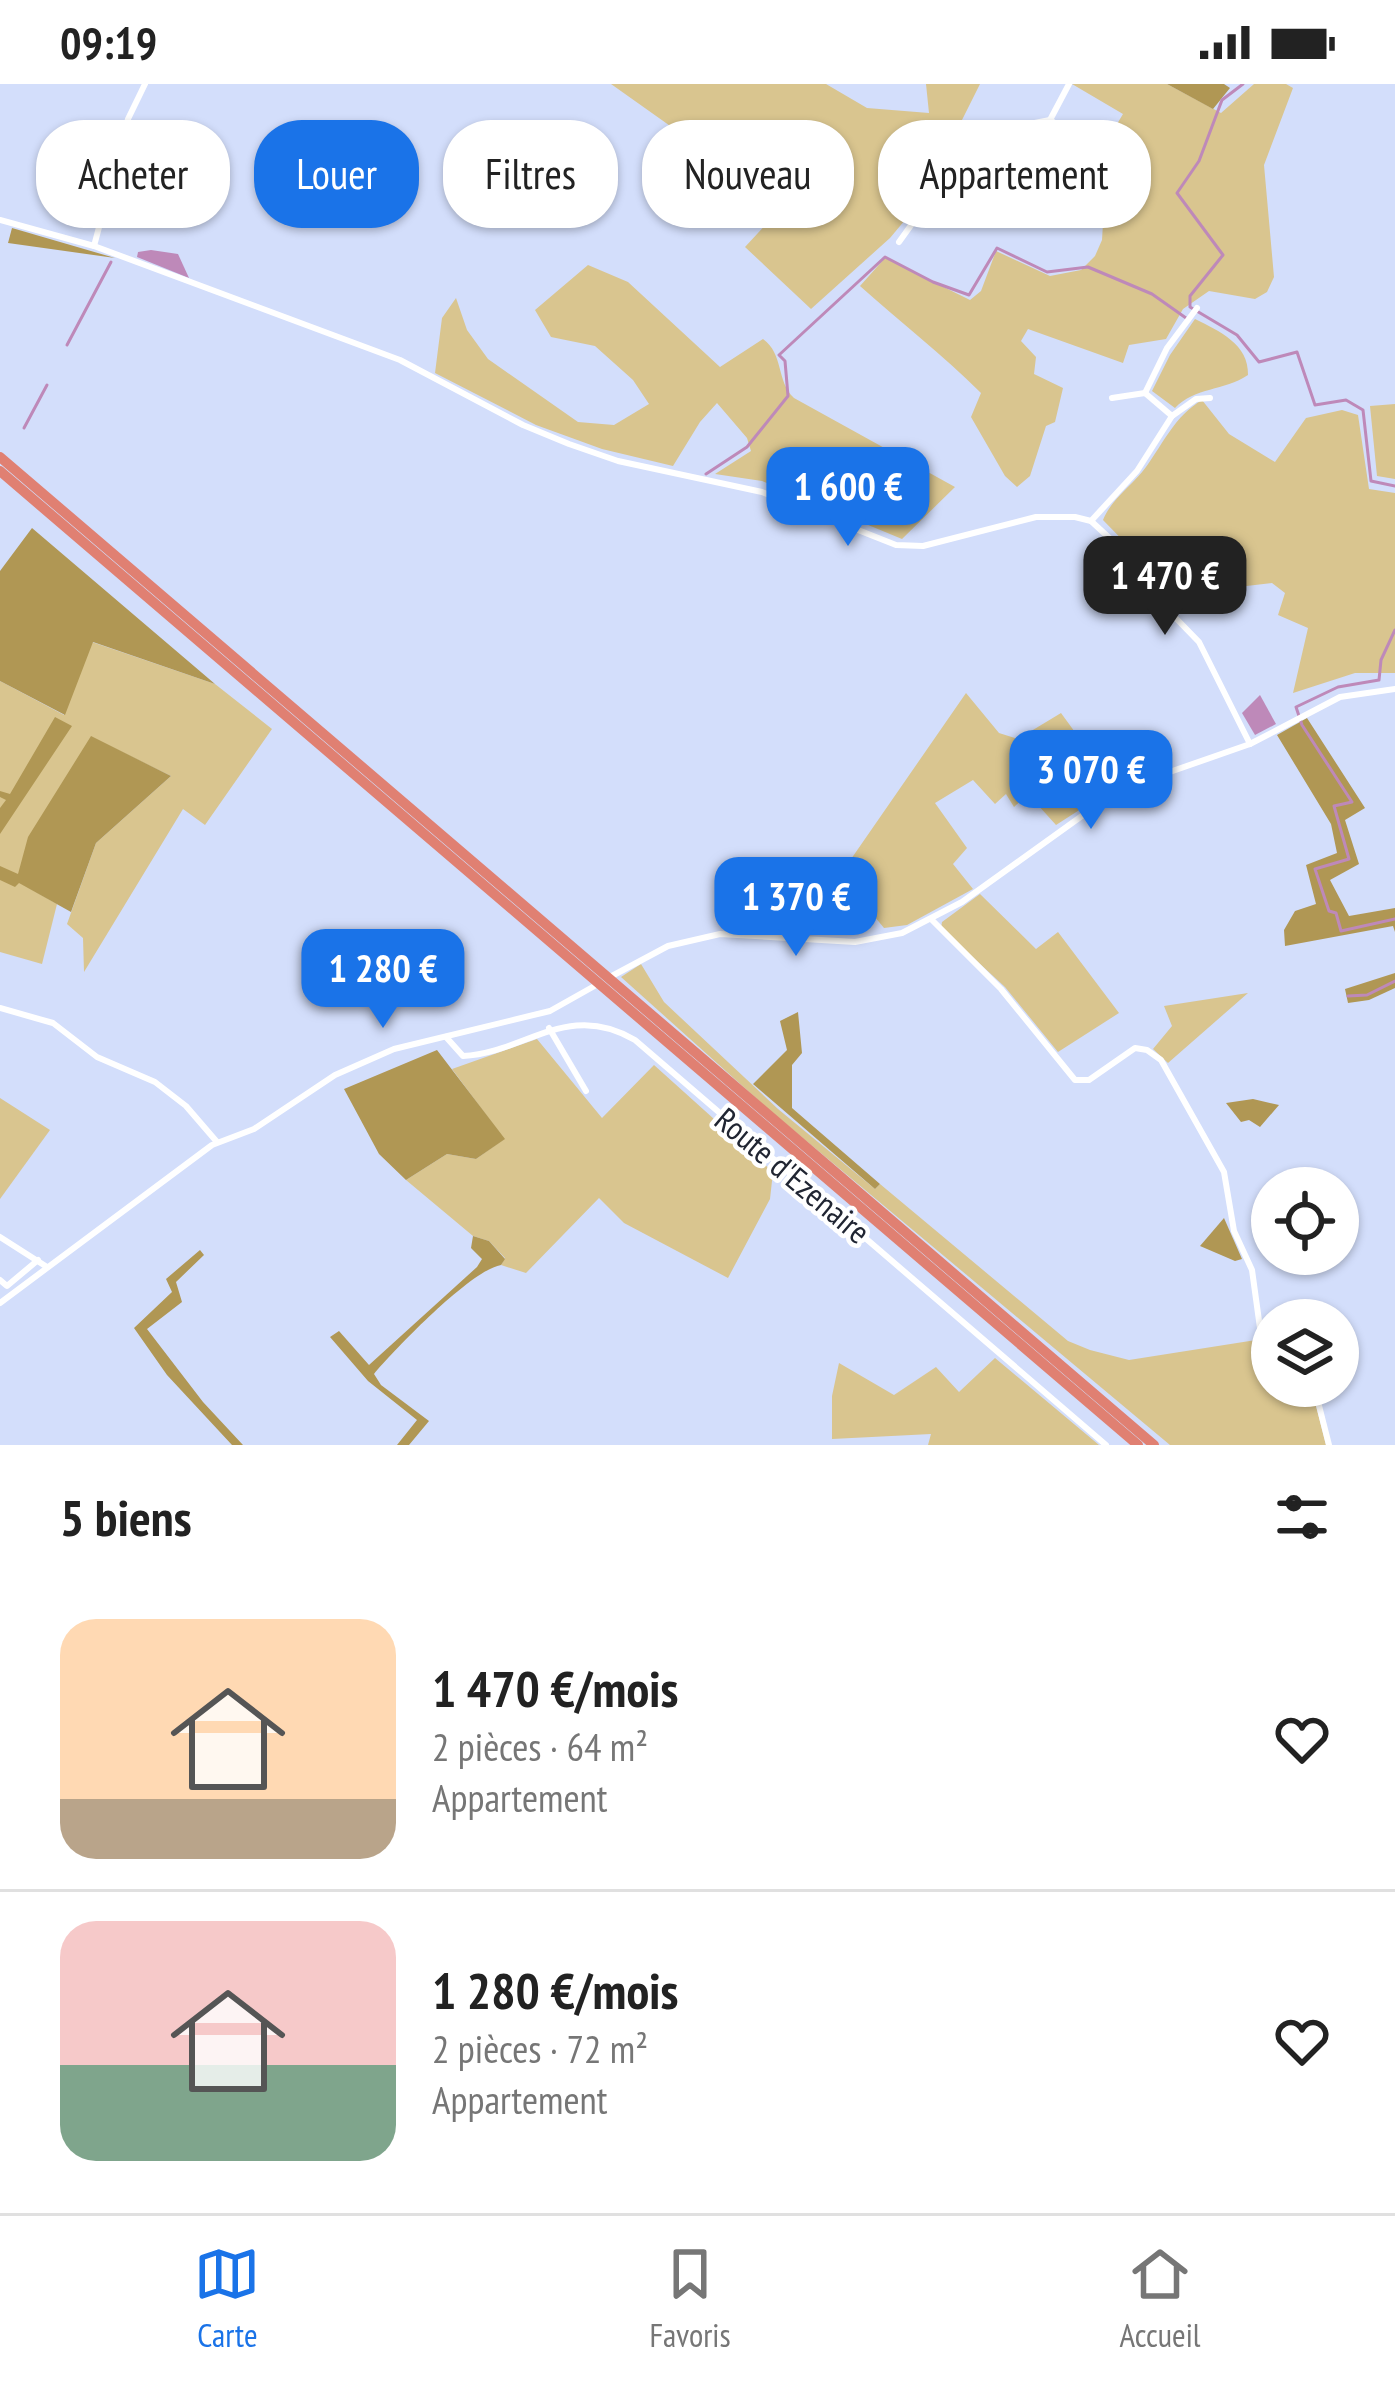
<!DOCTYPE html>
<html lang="fr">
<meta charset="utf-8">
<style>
:root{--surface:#fff;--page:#f2f2f2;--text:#222;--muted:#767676;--line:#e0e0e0;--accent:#1a73e8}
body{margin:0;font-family:"PT Sans Narrow",sans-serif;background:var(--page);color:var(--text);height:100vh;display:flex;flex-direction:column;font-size:45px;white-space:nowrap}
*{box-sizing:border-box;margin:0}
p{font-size:39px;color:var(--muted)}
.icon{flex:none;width:66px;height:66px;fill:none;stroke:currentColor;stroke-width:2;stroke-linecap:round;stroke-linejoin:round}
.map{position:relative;height:1361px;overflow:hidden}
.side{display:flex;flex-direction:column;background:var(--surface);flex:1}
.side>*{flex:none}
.hud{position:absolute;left:36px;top:36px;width:1323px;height:108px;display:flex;gap:24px}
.buttons{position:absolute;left:1251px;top:1083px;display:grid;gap:24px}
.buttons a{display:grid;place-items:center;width:108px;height:108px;border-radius:50%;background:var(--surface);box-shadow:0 3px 9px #0004;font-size:60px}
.price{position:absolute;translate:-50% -102px;padding:0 27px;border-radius:24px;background:var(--accent);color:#fff;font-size:39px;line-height:78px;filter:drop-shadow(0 3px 6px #0008)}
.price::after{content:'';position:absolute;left:50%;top:72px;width:36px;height:27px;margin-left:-18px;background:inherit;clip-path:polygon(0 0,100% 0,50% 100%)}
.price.selected{background:#222;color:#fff}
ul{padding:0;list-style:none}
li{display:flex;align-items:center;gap:36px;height:300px;padding:0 60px}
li+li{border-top:3px solid var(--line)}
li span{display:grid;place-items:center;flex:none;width:336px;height:240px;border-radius:36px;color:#555}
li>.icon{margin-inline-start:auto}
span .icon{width:144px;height:144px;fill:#fffc;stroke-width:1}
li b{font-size:51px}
h2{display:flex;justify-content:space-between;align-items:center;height:144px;padding:0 60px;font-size:51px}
.pill{padding:0 42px;border-radius:48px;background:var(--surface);box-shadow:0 3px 9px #0004;font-size:42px;line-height:108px}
.pill.selected{background:var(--accent);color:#fff}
.status{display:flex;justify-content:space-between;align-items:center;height:84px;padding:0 60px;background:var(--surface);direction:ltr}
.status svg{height:33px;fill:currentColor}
.tabs{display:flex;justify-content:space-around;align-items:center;height:168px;border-top:3px solid var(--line);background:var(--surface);font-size:33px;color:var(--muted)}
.tabs a{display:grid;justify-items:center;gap:6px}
.tabs .selected{color:var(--accent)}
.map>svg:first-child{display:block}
</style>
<div class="status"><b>09:19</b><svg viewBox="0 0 49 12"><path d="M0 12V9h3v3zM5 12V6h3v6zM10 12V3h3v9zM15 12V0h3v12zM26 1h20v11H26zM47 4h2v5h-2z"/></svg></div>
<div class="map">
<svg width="1395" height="1361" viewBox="0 0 1395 1361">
<rect width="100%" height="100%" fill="#d3defb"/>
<g fill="#d9c58f">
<polygon points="611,0 826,0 867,24 929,29 926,0 980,0 959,42 985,56 931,105 890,154 811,225 745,163 783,122"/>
<path d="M1072 0H1167L1221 29 1254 0H1286L1293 4 1264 81 1274 193 1267 208 1255 215 1209 207 1183 225 1166 255 1129 261 1123 279 1028 245 1021 257 1036 273 1034 290 1063 304 1055 338 1046 342 1030 392 1017 403 1005 392 971 333 981 309C942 270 901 239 860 202L885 174 970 216 981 207 996 167 1050 192 1081 186 1095 172 1102 156 1108 55 1123 30Z"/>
<path d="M588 181 628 198 720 283 763 255C784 270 776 297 794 314L955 403 902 455 762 397 715 390 751 367 747 354 717 319 700 338 673 382 602 365 536 341 435 289 442 234 456 214 467 246 488 275 578 338 614 341 649 320 633 296 595 262 551 253 535 226Z"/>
<path d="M1195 235C1219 247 1249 260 1248 291 1224 307 1195 303 1175 324L1152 307 1170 271Z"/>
<path d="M1202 316 1229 350 1275 378 1306 334 1342 326 1358 331 1369 405 1395 409V589H1355L1293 609 1308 544 1278 531 1285 509 1272 499 1238 503 1211 525 1149 471 1141 475 1103 436C1112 414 1133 401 1146 383 1165 357 1174 333 1202 316Z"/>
<polygon points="1395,320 1395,395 1377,392 1370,322"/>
<polygon points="92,558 215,600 272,645 205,741 183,725 84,888 83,854 67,840 96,759 171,692 91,653 17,797 57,820 42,880 0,868 0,597 64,631"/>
<polygon points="966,609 999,649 1018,655 1061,629 1115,703 1056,741 1028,710 1014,723 1006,710 995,720 973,696 935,719 967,764 953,780 973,805 907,841 884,844 840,791"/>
<polygon points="980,810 1036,865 1058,848 1119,929 1058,968 1005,903 941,844 942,838"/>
<polygon points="641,880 664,918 778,1025 875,1105 880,1100 1068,1257 1090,1266 1129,1276 1256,1256 1272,1262 1272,1302 1311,1302 1326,1361 1170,1361 767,1024 621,893"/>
<polygon points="1248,909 1168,979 1153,965 1172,942 1164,922"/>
<polygon points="537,955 602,1034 654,981 773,1088 770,1115 728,1194 624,1139 599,1114 526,1189 501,1181 505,1174 489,1157 473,1152 406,1096 447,1070 476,1075 504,1055 452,985"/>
<polygon points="0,1014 50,1046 0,1115"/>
<polygon points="995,1274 1099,1361 928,1361 931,1350 832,1355 832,1312 839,1279 894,1311 936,1283 959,1308"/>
</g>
<g fill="#b09754">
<polygon points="1167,0 1224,0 1230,4 1213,25"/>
<polygon points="12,144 115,174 8,159"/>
<polygon points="32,444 215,600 93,558 65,631 0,597 0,487"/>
<polygon points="55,633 72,642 0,750 0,724 6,716 0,713 0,707 10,710"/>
<polygon points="1307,634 1365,724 1345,736 1359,780 1330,796 1349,832 1395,824 1395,848 1393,842 1285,862 1284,846 1295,827 1316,820 1306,781 1337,769 1331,740 1277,651"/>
<polygon points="91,652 171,692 96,759 71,828 19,799 15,803 0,796 0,782 18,790 28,753"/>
<polygon points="1395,889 1395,904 1369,916 1348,919 1345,905"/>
<polygon points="798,928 802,969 792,981 792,1024 880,1100 875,1105 753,1000 787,966 780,937"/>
<polygon points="437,966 505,1055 476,1075 447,1070 406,1096 379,1070 344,1005"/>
<polygon points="1253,1015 1279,1021 1260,1043 1249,1036 1241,1038 1226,1019"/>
<polygon points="1224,1134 1242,1175 1235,1177 1200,1162"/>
<path d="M473 1152 489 1157 505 1175 501 1181C471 1186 396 1264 374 1290L381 1301 429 1337 409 1361H397L417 1336 368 1297 330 1253 339 1247 369 1281 477 1183 482 1175 471 1164Z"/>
<polygon points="200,1166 204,1171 176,1198 182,1218 147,1245 203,1318 243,1361 232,1361 167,1291 134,1244 172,1208 166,1195"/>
</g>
<g fill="#be89b9">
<polygon points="151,166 178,170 189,194 137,173 138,168"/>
<polygon points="1260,611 1276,640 1255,651 1242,629"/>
</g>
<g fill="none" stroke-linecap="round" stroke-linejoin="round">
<g stroke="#be89b9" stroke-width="3">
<polyline points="1243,0 1222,16 1199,77 1177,109 1223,171 1190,212 1190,223 1237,251 1259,278 1297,268 1315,321 1346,316 1363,326 1371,397 1395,402"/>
<polyline points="67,261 111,178"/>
<polyline points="24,344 47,301"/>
<polyline points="706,390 747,363 788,312 785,277 779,271 885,173 933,198 969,211 997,164 1047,188 1088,183 1152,210 1186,234"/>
<polyline points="1395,546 1381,576 1379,596 1338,603 1296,623 1302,641 1352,718 1334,722 1349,775 1315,785 1329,827 1336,829 1341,847 1395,835"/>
<polyline points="1348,912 1367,911 1395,897"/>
</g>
<g stroke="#fff" stroke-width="6">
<polyline points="1050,36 1069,0"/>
<polyline points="0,136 94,162 400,276 523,341 569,360 618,377 762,408 896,461 923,462 1036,433 1075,433 1091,437 1117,461 1164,522 1199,558 1250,660"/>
<polyline points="899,158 937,105 989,56 1013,43 1050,36 1099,67 1106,89 1102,119"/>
<polyline points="94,162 128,35 145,0"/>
<polyline points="1145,309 1167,264 1197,224"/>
<polyline points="1112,314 1145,309"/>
<polyline points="1172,332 1196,315 1210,314"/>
<polyline points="1091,437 1137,387 1172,332 1145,309"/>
<polyline points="932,836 1001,905 1075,996 1089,996 1135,964 1147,966 1161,976 1224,1088 1234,1147 1252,1186 1260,1244 1272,1258"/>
<polyline points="610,893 668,862 720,850 855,858 902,849 962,818 1118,706 1250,660 1340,613 1395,605"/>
<polyline points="0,924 53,939 97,973 155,998 186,1022 217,1058"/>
<polyline points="549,944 586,1007"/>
<path d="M446 953 463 972C525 969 568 916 635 956L1106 1361"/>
<polyline points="0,1153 47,1183"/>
<polyline points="0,1196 7,1202 38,1176"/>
<polyline points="0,1219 212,1061 254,1045 335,991 394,965 550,927 598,900"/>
<polyline points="1314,1302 1329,1361"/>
</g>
<g stroke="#e08072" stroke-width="10">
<polyline points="0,373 1154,1361"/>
<polyline points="0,387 1138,1361"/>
</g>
</g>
<g text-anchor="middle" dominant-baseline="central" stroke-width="9" stroke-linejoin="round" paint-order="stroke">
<g font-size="33" fill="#202532" stroke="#fff">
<text transform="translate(793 1091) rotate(40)">Route d'Ezenaire</text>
</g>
</g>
</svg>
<div class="buttons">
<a><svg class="icon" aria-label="locate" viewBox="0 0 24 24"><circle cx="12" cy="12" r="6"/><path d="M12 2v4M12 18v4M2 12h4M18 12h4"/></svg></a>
<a><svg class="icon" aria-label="layers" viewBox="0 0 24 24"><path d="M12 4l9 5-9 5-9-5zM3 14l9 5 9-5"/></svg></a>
</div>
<b class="price" style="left:848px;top:465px">1 600 €</b>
<b class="price selected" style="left:1165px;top:554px">1 470 €</b>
<b class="price" style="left:1091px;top:748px">3 070 €</b>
<b class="price" style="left:796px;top:875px">1 370 €</b>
<b class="price" style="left:383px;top:947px">1 280 €</b>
<div class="hud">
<a class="pill">Acheter</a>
<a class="pill selected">Louer</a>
<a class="pill">Filtres</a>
<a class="pill">Nouveau</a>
<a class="pill">Appartement</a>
</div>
</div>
<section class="side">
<h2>5 biens<svg class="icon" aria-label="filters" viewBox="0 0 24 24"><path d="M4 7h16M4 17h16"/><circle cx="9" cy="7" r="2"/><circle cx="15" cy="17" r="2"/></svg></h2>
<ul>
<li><span style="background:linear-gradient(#ffd9b3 75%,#b9a48a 0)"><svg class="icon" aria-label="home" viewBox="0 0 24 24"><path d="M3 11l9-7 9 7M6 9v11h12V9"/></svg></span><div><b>1 470 €/mois</b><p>2 pièces · 64 m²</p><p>Appartement</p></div><svg class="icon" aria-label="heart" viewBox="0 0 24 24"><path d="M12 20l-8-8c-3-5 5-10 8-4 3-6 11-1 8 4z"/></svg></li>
<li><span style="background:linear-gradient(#f6c9c9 60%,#7fa58c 0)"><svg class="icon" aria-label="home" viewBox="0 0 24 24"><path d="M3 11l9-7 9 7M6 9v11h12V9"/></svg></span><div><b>1 280 €/mois</b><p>2 pièces · 72 m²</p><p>Appartement</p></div><svg class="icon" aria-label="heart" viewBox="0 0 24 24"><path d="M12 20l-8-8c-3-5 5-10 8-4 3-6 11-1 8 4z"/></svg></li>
</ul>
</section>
<nav class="tabs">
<a class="selected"><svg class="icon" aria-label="map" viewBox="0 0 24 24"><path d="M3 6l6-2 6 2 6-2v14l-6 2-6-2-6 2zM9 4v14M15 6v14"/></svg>Carte</a>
<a><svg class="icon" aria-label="saved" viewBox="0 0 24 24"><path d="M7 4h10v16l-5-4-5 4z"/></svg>Favoris</a>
<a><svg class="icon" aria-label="home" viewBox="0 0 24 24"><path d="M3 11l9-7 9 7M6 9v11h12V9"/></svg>Accueil</a>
</nav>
